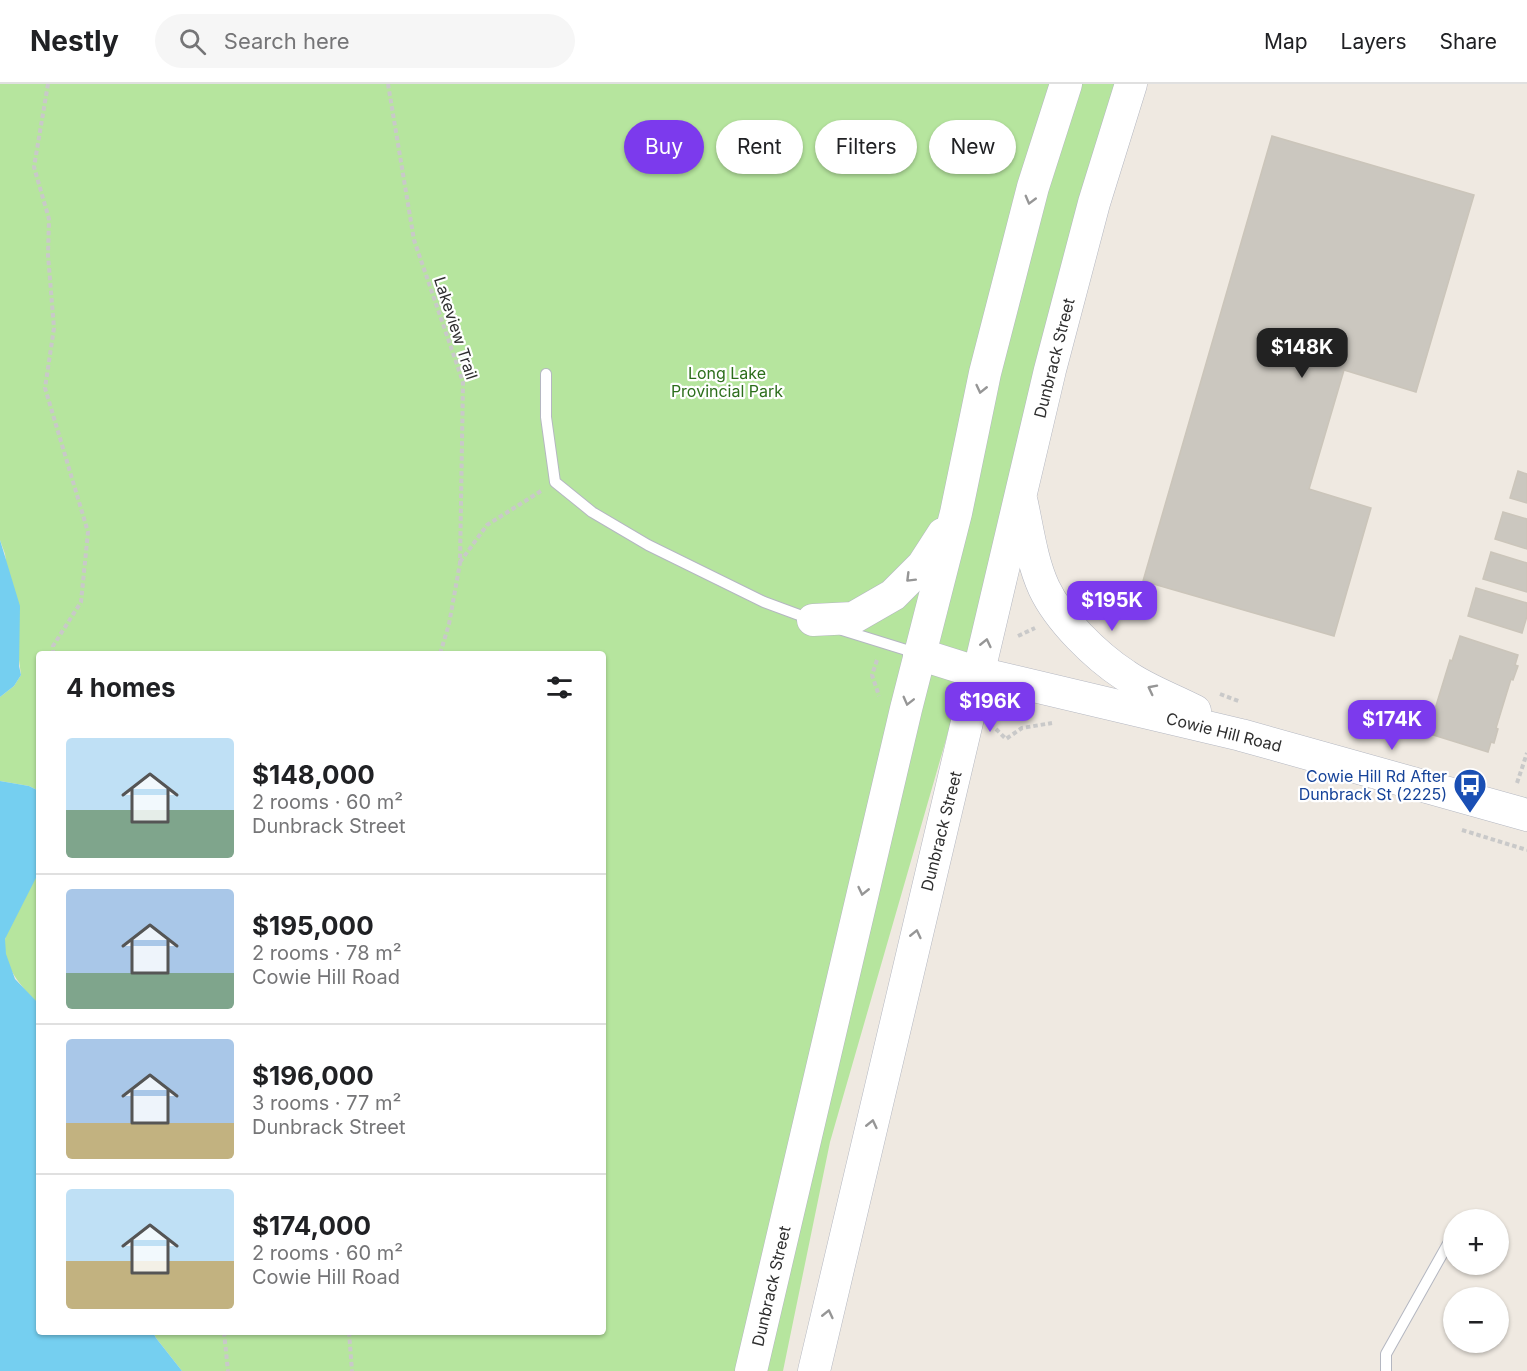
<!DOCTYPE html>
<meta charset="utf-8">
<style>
:root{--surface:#fff;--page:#f6f6f6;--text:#202124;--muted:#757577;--line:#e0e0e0;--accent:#7c3aed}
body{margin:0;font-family:Inter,sans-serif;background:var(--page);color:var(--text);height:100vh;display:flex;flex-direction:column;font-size:22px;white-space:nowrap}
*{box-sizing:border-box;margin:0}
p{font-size:20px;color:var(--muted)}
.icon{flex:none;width:33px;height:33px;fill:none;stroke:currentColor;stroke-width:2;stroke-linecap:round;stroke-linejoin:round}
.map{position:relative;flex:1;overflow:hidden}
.details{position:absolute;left:36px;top:567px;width:570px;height:684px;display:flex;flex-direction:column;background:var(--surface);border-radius:6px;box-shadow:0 2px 4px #0004}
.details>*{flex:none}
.top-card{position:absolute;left:624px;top:36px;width:570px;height:54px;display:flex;gap:12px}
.tools{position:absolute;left:1443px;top:1125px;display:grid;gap:12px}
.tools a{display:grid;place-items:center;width:66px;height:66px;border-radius:50%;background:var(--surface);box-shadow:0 2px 4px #0004;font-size:30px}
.price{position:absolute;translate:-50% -51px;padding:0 14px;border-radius:12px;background:var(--accent);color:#fff;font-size:20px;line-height:39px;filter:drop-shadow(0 2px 3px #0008)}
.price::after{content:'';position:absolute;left:50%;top:36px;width:18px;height:14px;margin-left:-9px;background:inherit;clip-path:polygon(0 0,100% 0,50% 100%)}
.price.active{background:#222;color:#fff}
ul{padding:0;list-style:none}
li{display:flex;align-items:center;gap:18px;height:150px;padding:0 30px}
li+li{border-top:2px solid var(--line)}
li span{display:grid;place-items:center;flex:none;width:168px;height:120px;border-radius:6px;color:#555}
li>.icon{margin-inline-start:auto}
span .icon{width:72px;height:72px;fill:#fffc;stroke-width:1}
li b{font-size:26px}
h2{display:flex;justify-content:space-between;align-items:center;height:72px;padding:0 30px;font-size:26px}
.pill{padding:0 21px;border-radius:27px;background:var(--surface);box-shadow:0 2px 4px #0004;font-size:21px;line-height:54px}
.pill.active{background:var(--accent);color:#fff}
header{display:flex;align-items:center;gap:36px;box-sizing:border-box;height:84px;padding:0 30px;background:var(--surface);border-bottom:2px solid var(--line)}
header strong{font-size:28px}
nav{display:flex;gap:33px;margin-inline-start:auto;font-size:21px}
.search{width:420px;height:54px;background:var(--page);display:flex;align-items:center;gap:15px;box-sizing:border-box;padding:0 21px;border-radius:33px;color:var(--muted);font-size:22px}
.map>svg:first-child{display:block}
</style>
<header>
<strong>Nestly</strong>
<div class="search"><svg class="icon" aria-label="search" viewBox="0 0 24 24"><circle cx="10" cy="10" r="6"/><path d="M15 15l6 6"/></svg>Search here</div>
<nav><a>Map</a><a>Layers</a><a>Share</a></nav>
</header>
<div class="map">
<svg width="1527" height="1287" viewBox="0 0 1527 1287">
<rect width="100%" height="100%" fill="#efe9e1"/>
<g fill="#b6e59e">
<polygon points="0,0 1121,0 1064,171 964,593 830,1058 783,1287 182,1287 156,1254 153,1248 603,1248 603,570 39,570 39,711 37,706 29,702 0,697 0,613 14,602 21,591 5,470 0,456"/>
<path d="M39 788V920C22 904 2 882 5 856 6 845 32 799 39 788Z"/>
</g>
<g fill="#75cff0">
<polygon points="0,456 20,522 19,582 21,591 14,602 0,613"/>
<polygon points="0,697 29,702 37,706 39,711 39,788 5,855 6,870 15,895 39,920 39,1248 153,1248 156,1254 182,1287 0,1287"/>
</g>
<g fill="#cbc7bf" stroke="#cbc5ba" stroke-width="1.5">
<polygon points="1272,52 1474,111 1416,308 1344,286 1309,405 1371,424 1334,552 1143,497"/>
<polygon points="1518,387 1527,390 1527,419 1510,414"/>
<polygon points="1503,428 1527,435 1527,465 1495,455"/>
<polygon points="1491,468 1527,479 1527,508 1483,495"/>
<polygon points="1476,504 1527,519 1527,532 1522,549 1468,532"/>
<polygon points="1460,552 1518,571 1515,581 1518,582 1513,596 1511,595 1496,644 1498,645 1494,659 1491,658 1488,668 1430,650 1437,625 1435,625 1450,576 1452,577"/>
</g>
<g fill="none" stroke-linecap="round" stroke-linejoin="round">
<g stroke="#b4b7c1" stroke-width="12">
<g id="lane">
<polyline points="546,290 546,333 555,398 592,428 648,461 764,518 810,535"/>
<polyline points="842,546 916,569"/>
<polyline points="1386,1287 1386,1270 1454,1149"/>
</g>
</g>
<g stroke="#b4b7c1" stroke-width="33">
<g id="secondary">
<path d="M1022 419C1028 447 1032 478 1044 504 1059 536 1096 572 1125 591 1146 606 1172 615 1195 627"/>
<polyline points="813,536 853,534 893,511 923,481 943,450"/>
<polyline points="919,570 979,589 1241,651 1527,731"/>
<polyline points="751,1287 906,625 956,429 985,289 1033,103 1066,0"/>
<polyline points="814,1287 1050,286 1094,119 1131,0"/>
</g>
</g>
<g stroke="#c9c9c9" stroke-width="4" stroke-dasharray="4.5 3" stroke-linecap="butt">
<polyline points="48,0 34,83 49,135 48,171 54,244 45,304 88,448 81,518 53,562 53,570"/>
<polyline points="388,0 414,156 463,298 460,479 449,540 440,570"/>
<polyline points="460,478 487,441 541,407"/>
<polyline points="1018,552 1035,544"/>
<polyline points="877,576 872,591 879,612"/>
<polyline points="1220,610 1241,618"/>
<polyline points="996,645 1006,655 1022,644 1052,639"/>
<polyline points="1517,699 1527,669"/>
<polyline points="1462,746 1527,766"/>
<polyline points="224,1248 228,1287"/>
<polyline points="349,1248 352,1287"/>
</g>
<use href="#lane" stroke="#fff" stroke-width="10"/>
<use href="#secondary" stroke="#fff" stroke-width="32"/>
</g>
<defs><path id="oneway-chevron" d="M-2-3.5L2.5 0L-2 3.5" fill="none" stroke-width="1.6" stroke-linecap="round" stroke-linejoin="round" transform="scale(1.5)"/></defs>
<g stroke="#969696">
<use href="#oneway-chevron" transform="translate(1030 116) rotate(105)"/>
<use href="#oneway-chevron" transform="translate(981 305) rotate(103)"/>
<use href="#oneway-chevron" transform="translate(910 494) rotate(135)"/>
<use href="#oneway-chevron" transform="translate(986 559) rotate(-77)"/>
<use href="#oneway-chevron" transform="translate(1152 605) rotate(-153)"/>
<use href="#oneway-chevron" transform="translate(908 617) rotate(104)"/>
<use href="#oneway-chevron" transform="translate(863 807) rotate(103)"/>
<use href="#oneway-chevron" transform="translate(916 850) rotate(-77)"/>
<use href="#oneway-chevron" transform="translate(872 1040) rotate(-77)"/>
<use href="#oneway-chevron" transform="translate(828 1230) rotate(-77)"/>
</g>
<defs>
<g id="bus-pin" transform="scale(1.725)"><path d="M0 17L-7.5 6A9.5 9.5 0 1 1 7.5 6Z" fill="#1a4fb4" stroke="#fff"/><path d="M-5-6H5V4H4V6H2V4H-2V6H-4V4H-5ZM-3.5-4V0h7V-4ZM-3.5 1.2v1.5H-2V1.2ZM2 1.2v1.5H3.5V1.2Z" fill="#fff"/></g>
</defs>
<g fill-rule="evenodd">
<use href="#bus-pin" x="1470" y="701"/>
</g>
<g text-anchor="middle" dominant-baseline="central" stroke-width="4.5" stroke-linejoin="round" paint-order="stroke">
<g font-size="16" fill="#2e2e2e" stroke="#fff">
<text transform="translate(456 244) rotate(72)">Lakeview Trail</text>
<text transform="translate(1054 274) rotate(-76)">Dunbrack Street</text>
<text transform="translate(1224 648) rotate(14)">Cowie Hill Road</text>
<text transform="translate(941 747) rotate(-76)">Dunbrack Street</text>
<text transform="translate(771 1202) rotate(-77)">Dunbrack Street</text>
</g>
<g font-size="16" fill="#2c6e1b" stroke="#fff">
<text x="727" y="289">Long Lake<tspan x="727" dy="18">Provincial Park</tspan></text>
</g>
<g font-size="16" fill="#164399" stroke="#fff" text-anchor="end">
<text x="1447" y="692">Cowie Hill Rd After<tspan x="1447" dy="18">Dunbrack St (2225)</tspan></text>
</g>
</g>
</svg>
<div class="tools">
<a>+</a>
<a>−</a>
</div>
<b class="price active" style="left:1302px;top:295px">$148K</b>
<b class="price" style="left:1112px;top:548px">$195K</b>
<b class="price" style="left:990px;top:649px">$196K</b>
<b class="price" style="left:1392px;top:667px">$174K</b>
<div class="top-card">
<a class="pill active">Buy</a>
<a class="pill">Rent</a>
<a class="pill">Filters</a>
<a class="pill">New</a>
</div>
<section class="details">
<h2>4 homes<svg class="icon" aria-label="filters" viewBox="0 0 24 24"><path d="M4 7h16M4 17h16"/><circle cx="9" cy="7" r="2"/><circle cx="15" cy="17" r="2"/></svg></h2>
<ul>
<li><span style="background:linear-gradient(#bfe0f5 60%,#7fa58c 0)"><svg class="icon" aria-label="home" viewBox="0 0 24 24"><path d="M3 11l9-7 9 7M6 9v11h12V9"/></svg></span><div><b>$148,000</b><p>2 rooms · 60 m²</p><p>Dunbrack Street</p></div></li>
<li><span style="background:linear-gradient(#a9c7e8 70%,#7fa58c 0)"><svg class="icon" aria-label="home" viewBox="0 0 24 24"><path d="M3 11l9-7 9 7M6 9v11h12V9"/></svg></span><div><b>$195,000</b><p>2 rooms · 78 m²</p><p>Cowie Hill Road</p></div></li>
<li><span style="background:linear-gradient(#a9c7e8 70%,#c2b280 0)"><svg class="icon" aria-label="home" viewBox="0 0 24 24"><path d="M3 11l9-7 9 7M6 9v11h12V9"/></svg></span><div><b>$196,000</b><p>3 rooms · 77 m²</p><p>Dunbrack Street</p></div></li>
<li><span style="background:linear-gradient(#bfe0f5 60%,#c2b280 0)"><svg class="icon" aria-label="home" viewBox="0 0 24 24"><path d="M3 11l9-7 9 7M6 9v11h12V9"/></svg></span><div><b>$174,000</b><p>2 rooms · 60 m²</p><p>Cowie Hill Road</p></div></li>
</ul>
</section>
</div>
